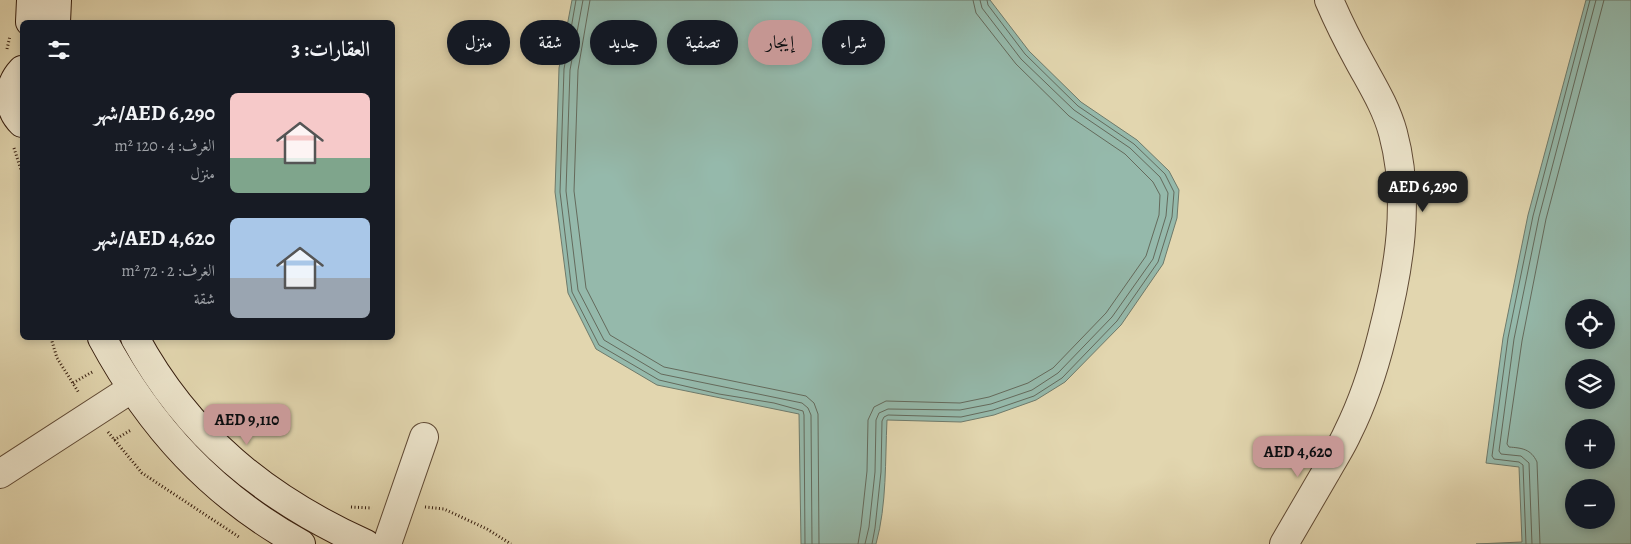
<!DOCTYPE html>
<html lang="ar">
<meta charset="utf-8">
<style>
:root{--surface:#171b24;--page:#20242c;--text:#f1f3f6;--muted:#9ea1a6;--accent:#c59692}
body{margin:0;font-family:Alegreya,Amiri,serif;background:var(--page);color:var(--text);direction:rtl;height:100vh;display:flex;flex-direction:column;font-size:19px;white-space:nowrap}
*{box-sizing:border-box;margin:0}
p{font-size:16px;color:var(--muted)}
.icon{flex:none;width:28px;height:28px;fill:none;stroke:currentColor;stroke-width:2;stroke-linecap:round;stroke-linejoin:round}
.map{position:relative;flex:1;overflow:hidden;direction:ltr}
.details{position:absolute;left:20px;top:20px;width:375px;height:320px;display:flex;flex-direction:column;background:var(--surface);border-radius:8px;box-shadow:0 2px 8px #0003;direction:rtl}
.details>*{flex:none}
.banner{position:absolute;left:410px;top:20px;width:475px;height:45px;direction:rtl;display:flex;gap:10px}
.tools{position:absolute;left:1565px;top:299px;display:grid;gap:10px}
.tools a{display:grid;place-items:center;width:50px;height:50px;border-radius:50%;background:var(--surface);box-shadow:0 2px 8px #0003;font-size:25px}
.price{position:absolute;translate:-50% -42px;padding:0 11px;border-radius:10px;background:var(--accent);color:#111;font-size:16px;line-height:32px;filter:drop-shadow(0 1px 2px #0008)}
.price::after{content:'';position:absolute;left:50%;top:30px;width:15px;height:11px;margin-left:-8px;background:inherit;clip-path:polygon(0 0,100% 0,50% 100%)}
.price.current{background:#222;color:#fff}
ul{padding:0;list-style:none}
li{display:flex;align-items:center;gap:15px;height:125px;padding:0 25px}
li span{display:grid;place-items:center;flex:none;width:140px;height:100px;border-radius:8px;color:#555}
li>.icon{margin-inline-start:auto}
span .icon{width:60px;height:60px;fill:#fffc;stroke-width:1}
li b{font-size:21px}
h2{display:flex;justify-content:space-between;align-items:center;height:60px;padding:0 25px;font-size:21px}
.tag{padding:0 18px;border-radius:22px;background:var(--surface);box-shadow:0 2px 8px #0003;font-size:18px;line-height:45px}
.tag.current{background:var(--accent);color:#111}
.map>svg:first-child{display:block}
</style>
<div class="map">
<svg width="1631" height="544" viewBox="0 0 1631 544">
<rect width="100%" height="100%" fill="#e2d6af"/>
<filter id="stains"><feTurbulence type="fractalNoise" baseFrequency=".004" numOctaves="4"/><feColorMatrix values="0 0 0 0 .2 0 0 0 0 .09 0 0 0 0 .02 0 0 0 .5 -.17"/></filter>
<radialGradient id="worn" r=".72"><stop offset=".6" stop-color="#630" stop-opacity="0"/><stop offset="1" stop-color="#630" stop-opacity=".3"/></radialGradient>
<g fill="#95b9ab" stroke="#6e7a6b" fill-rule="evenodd">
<path d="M572 0H990L1029 51 1081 102 1137 140 1169 171 1179 190 1177 218 1163 264 1121 325 1065 382 1036 400 994 415 961 422 887 420C885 461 887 504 876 544H801L799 414 657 385 596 349 568 293 555 192 559 68Z"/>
<path d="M1586 0H1631V544H1476L1522 542 1519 467 1486 463 1503 338 1528 215ZM1574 308H1606V340H1574ZM1574 368H1606V400H1574ZM1574 428H1606V460H1574ZM1574 488H1606V520H1574Z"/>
</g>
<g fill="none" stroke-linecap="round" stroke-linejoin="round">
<g stroke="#646a5c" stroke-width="1">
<polyline points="576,0 564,69 560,192 572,292 599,345 659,380 719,394 774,403 803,411 804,415 805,544"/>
<polyline points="583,0 570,70 566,191 578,290 604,340 661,374 802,403 808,408 811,415 812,544"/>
<polyline points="590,0 578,70 574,191 586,288 610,335 664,367 806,396 814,403 818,414 819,544"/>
<polyline points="858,544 861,526 867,471 868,420 874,407 886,401 960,403 989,397 1028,383 1053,368 1106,313 1146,256 1159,215 1160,195 1153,182 1125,154 1069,116 1016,64 976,13 973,0"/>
<polyline points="865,544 869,527 875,472 876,420 879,413 888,409 960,410 991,404 1032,390 1058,373 1112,317 1153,259 1166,216 1168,193 1160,177 1130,148 1074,110 1021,59 982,8 980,0"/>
<polyline points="872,544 875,528 881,472 882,421 884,417 888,415 961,417 993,410 1034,396 1062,378 1117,321 1158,262 1172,217 1174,192 1165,174 1134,144 1078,106 1025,54 988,5 987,0"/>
<polyline points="1526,544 1523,465 1519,462 1494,459 1492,456 1508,338 1533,216 1590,0"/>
<polyline points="1532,544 1529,463 1521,456 1501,454 1499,451 1514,339 1539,217 1596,0"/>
<path d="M1540 544 1537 462C1531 449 1522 448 1509 447L1507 444 1522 341 1546 219 1604 0"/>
</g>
<g stroke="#604a35" stroke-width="30">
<g id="street">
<polyline points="0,474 131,389"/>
<polyline points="387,544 424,437"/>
<path d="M1284 544C1298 520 1312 496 1326 472 1333 459 1342 446 1348 432 1363 402 1374 368 1382 336 1399 270 1411 200 1393 133 1386 107 1372 85 1359 61 1348 41 1338 21 1329 0"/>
</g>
</g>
<g stroke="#341b0c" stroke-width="30">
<g id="secondary">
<polyline points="30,22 31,0"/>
<polyline points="56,22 57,0"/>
<path d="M22 70C7 86 7 108 22 123"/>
<path d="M102 338C150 427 212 495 301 544"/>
<path d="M135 338C188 436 266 499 366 544"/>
</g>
</g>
<g stroke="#341b0c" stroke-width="3" stroke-dasharray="1 2.5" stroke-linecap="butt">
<polyline points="7,49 10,36"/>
<polyline points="14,148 22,173"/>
<polyline points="51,338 57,358 79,393"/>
<polyline points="73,383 94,371"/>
<polyline points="108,432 142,473 239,537"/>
<polyline points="114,440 131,430"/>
<polyline points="351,507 372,508"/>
<polyline points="425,507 444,509 487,529 511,544"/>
</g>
<use href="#street" stroke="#ece4cb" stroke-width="28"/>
<use href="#secondary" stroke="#ece4cb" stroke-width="28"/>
</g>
<rect width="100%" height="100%" filter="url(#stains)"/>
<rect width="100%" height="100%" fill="url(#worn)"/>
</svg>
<div class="tools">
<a><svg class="icon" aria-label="locate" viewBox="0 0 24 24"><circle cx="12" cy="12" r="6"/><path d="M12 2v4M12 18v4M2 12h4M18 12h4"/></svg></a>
<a><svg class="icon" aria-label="layers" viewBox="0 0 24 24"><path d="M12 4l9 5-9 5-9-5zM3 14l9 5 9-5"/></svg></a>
<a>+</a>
<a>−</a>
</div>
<b class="price current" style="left:1423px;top:213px">AED 6,290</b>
<b class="price" style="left:247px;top:446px">AED 9,110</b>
<b class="price" style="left:1298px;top:478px">AED 4,620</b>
<div class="banner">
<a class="tag">شراء</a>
<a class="tag current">إيجار</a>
<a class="tag">تصفية</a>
<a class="tag">جديد</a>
<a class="tag">شقة</a>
<a class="tag">منزل</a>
</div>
<section class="details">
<h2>العقارات: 3<svg class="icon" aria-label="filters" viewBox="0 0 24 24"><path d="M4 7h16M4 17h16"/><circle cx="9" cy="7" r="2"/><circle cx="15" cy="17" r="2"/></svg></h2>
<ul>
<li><span style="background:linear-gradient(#f6c9c9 65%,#7fa58c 0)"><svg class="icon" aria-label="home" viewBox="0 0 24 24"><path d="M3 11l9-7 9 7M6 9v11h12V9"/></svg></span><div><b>AED 6,290/شهر</b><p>الغرف: 4 · 120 m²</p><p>منزل</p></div></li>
<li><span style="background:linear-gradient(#a9c7e8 60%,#9aa5b1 0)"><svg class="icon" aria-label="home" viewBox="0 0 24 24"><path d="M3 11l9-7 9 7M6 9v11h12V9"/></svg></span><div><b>AED 4,620/شهر</b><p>الغرف: 2 · 72 m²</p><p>شقة</p></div></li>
</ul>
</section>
</div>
